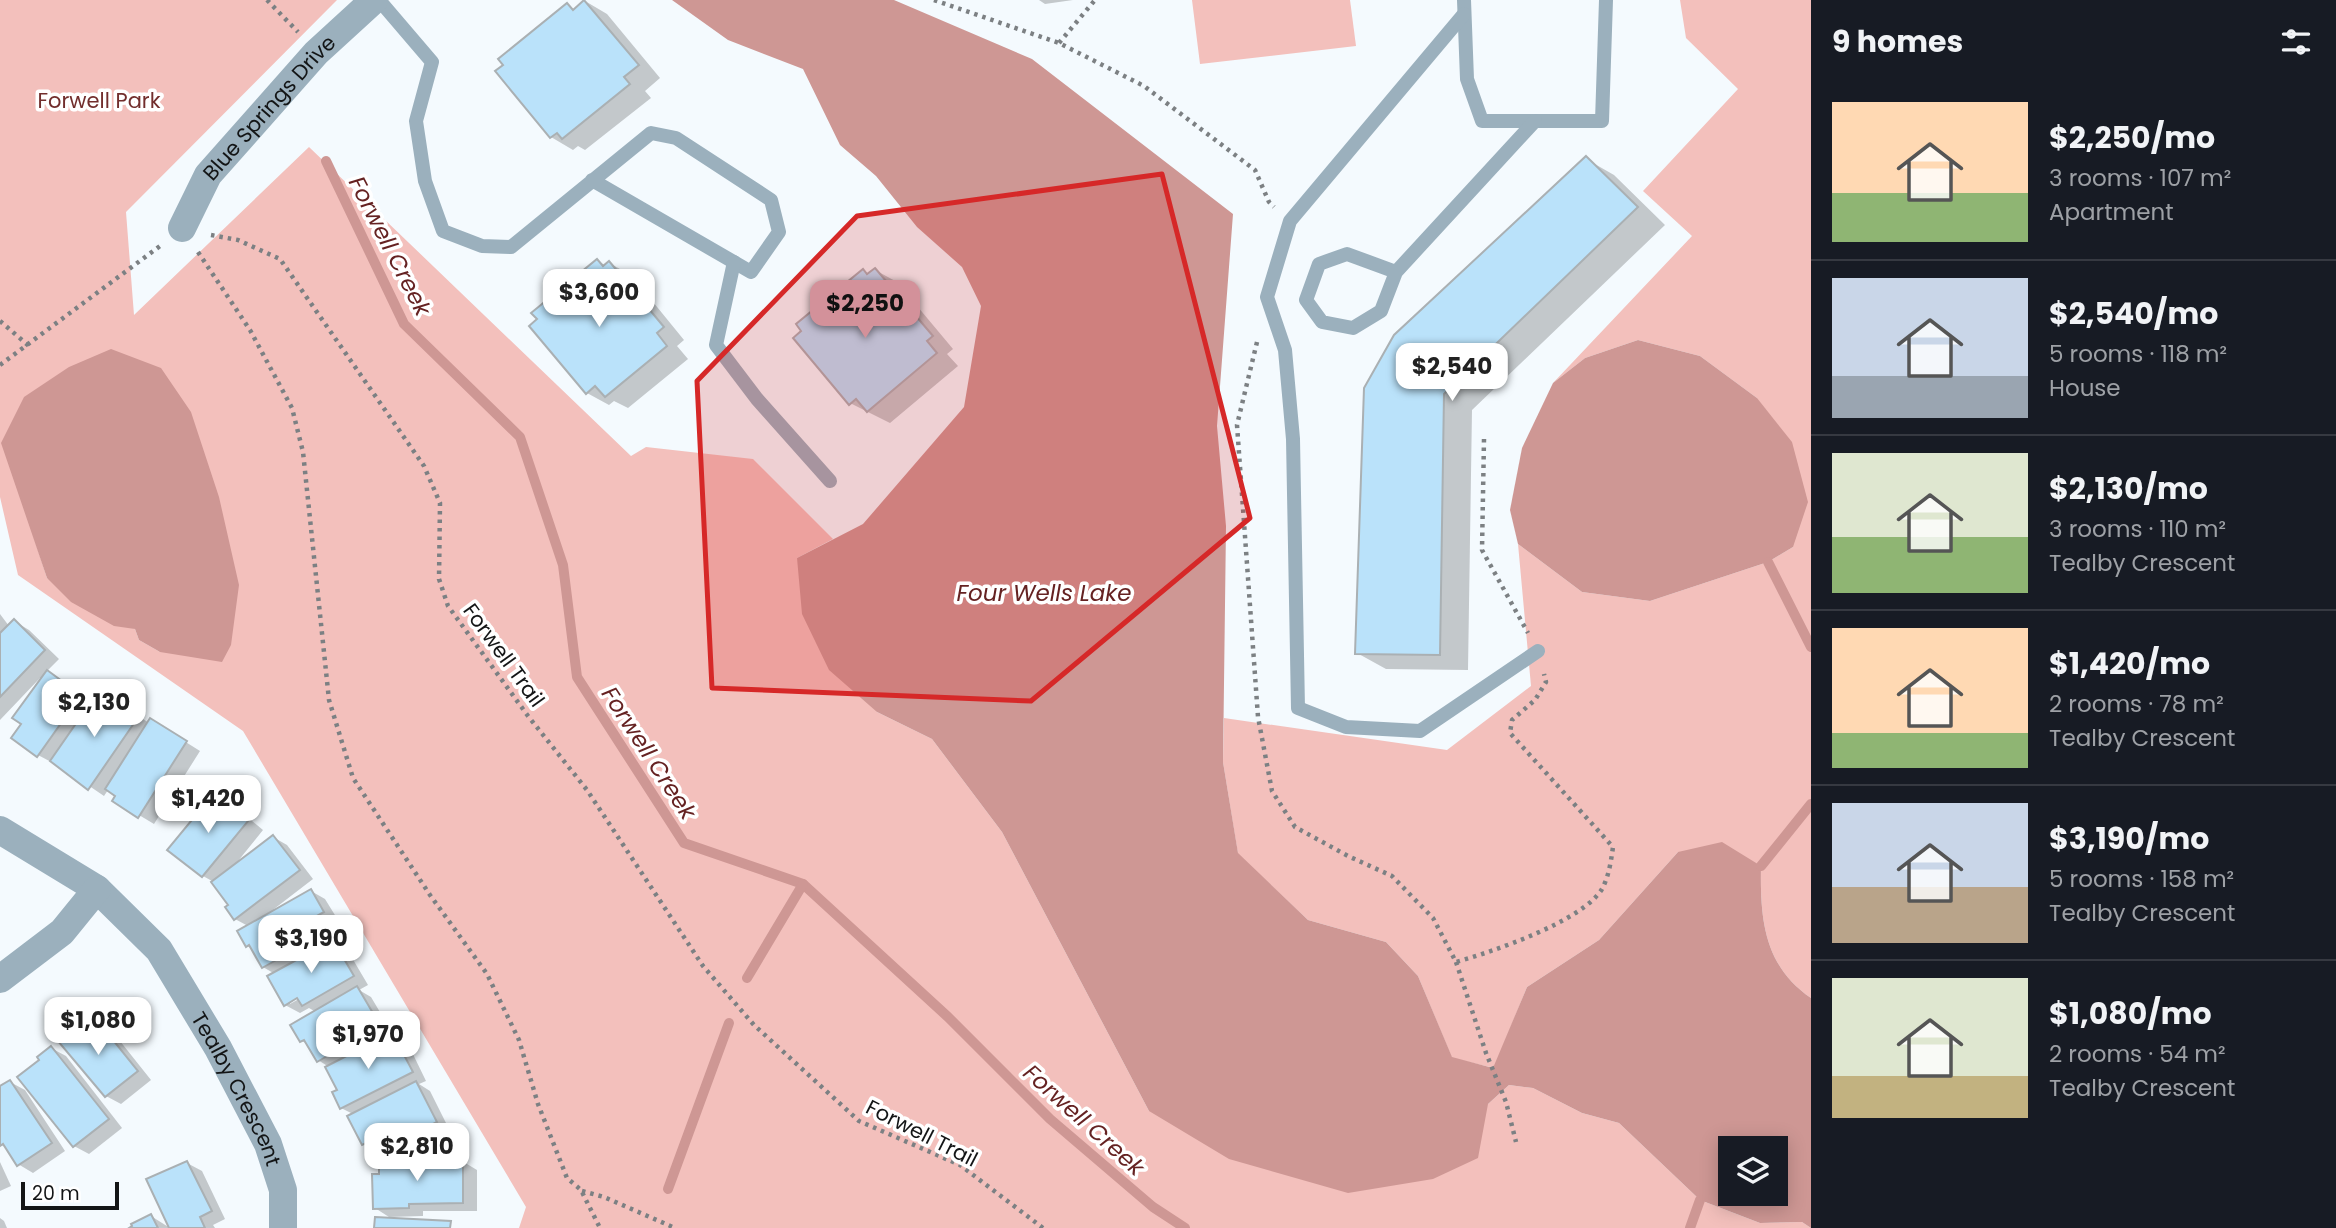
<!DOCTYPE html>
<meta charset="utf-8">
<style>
:root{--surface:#171b24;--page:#242831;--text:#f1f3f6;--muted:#9ea1a6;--line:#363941;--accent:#d3919a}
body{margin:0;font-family:Poppins,sans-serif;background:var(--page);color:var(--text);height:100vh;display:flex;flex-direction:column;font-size:26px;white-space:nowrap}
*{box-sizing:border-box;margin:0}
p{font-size:23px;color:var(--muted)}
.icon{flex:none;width:38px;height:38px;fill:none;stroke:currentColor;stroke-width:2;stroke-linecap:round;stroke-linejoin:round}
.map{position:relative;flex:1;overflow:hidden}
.drawer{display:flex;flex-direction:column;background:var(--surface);width:525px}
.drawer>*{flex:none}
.buttons{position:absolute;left:1718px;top:1136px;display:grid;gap:14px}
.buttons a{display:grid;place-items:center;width:70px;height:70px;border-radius:0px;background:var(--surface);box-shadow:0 4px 18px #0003;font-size:35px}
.scale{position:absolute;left:21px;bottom:18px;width:98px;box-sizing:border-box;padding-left:7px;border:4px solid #131516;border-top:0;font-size:19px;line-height:24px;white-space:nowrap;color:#131516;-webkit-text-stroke:5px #fff;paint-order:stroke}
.price{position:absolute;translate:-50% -60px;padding:0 16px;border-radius:14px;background:#fff;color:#222;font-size:23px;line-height:46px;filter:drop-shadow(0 2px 4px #0008)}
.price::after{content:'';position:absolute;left:50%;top:42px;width:21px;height:16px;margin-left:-10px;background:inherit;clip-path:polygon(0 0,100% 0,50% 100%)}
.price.selected{background:var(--accent);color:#111}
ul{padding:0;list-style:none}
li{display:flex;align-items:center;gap:21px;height:175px;padding:0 21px}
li+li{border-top:2px solid var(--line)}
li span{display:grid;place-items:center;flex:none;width:196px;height:140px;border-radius:0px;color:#555}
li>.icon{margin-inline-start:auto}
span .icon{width:84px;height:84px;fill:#fffc;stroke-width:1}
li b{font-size:30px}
h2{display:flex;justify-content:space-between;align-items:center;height:84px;padding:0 21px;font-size:30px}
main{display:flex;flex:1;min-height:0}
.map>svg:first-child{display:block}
</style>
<main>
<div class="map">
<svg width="1811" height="1228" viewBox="0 0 1811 1228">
<rect width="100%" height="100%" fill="#f4fafe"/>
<g fill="#f3c0bc" fill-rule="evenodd">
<path d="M0 0H337L126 212 134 315 309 147 631 456 646 447 753 459 833 539 797 558 877 712 932 739 1002 832 1149 1111 1488 1104 1509 1085 1533 1088 1582 1113 1619 1123 1700 1200 1760 1223 1802 1222 1811 1228H519L526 1207 243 731 18 575 0 497ZM26 513 160 652 139 640 135 629 47 578Z"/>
<polygon points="1192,0 1350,0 1356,46 1200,64"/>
<path d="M1680 0H1811V998C1764 966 1760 919 1761 866L1678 852 1599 940 1527 987 1494 1068 1452 1058 1418 976 1386 942 1308 920 1238 854 1223 762 1224 718 1447 750 1531 686 1518 544 1582 592 1650 601 1768 562 1793 547 1757 398 1700 356 1638 340 1585 358 1553 383 1692 236 1643 191 1738 89 1686 38Z"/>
</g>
<g fill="#ce9794" fill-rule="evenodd">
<path d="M672 0H894L1032 59 1233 214 1217 426 1226 526 1223 762 1238 853 1308 920 1386 942 1418 976 1452 1057 1493 1068 1527 987 1599 940 1678 852 1722 842 1761 866C1760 919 1764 966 1811 998V1228L1802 1222 1760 1223 1700 1200 1619 1123 1582 1113 1533 1088 1509 1085 1488 1104 1478 1158 1433 1179 1348 1193 1229 1159 1149 1111 1002 832 932 739 877 712 829 670 802 614 797 558 863 524 964 407 981 306 962 267 917 227 876 176 840 145 803 69 728 40ZM1731 1148H1776V1194H1731Z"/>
<polygon points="1638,340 1700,356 1757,398 1792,442 1808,502 1793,547 1768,562 1650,601 1582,592 1518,544 1510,510 1522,448 1553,383 1585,358"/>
<polygon points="111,349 161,368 191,412 219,497 239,585 231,645 222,662 160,652 139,640 135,629 114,626 71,602 47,578 1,443 24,397 69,367"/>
</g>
<g fill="#0003" fill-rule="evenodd">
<polygon points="1039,0 1073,0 1045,4"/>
<polygon points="585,1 607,14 660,78 645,91 651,98 585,150 578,146 573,150 551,137 567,5 575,10"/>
<polygon points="1586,159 1614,175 1665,225 1472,410 1468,670 1386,669 1357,653 1365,389"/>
<polygon points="598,261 606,266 609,263 631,275 684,340 677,346 688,359 628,408 614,401 609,405 587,393"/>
<polygon points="875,270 897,282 953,349 947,354 958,366 890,423 850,403 863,271 869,275"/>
<polygon points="0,614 9,626 14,621 29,630 59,659 46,672 92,702 115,700 149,723 165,729 200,751 154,824 114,800 118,796 108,790 104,796 54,762 53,763 38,755 23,724 42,680 40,678 0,720"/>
<path d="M215 794 229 802 263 830 234 866 273 837 287 845 313 879 274 909 276 911 311 891 325 899 338 920 327 927 336 942 334 943 348 951 368 985 359 990 371 997 393 1034 381 1041 383 1043 394 1038 409 1046 426 1081 419 1084 430 1091 450 1131 388 1162 363 1144 353 1114 341 1108 339 1090 329 1067 318 1060 309 1045 302 1041 316 1012 309 1008 300 1013 285 1005 275 974 263 967 253 949 247 946 248 926 235 919 231 905 212 881 203 876ZM304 992 306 995 290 1004V1000Z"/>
<polygon points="84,1021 98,1030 102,1027 116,1036 151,1080 121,1104 106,1096"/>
<polygon points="51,1048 66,1056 122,1128 89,1154 74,1146 42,1060"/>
<polygon points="10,1082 25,1090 65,1151 33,1173 18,1164 8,1149 0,1144 0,1088"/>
<polygon points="462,1161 477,1170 477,1211 423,1211 423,1216 389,1217 375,1208"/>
<polygon points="0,1162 11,1186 0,1191"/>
<polygon points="187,1163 202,1171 225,1219 213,1225 215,1228 131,1228 151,1216 170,1228"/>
<polygon points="0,1218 4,1221 7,1228 0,1228"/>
</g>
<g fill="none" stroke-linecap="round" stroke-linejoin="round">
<g stroke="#ce9794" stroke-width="10">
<polyline points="326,161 404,324 520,437 563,565 577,677 684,843 803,884 948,1017 1050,1119 1153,1207 1185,1228"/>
<polyline points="1768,562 1811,647"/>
<polyline points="1761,866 1811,804"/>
<polyline points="747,978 803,884"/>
<polyline points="668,1189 729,1023"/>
<polyline points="1690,1228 1700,1200"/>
</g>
</g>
<g fill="#bae2fa" stroke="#aab0b3" stroke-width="2">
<polygon points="584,0 639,65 624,77 630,84 562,139 557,133 550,138 495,71 503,65 498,59 567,3 573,10"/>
<polygon points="1586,156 1638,207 1444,394 1440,655 1355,654 1364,388 1394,335"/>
<polygon points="597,259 603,266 609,261 664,327 657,333 667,346 605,397 595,386 586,394 529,326 537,319 531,313"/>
<polygon points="875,268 933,336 927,341 937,353 867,412 856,399 849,405 793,338 801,331 796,324 863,269 867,274"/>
<polygon points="14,619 45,650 0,697 0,633"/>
<polygon points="47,670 81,695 37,757 11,738 21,724 12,718"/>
<polygon points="100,689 139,716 88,790 50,761"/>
<polygon points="150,718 187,741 138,818 112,801 115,796 105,789"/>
<polygon points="215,792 249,820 202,877 167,850"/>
<polygon points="273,835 300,870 234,920 225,907 228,905 211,882"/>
<polygon points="311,889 324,912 313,918 323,934 262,968 249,945 246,947 237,931"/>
<polygon points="333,940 354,976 302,1006 297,998 284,1006 267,976"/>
<polygon points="357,986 380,1025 317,1062 304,1040 300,1042 290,1025"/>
<polygon points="83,1019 93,1032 101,1025 138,1071 105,1097 57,1040"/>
<polygon points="394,1036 413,1072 340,1109 332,1092 337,1090 325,1067 366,1046 367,1049"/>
<polygon points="51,1046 109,1119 73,1147 17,1077 39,1060 37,1057"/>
<polygon points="10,1080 52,1143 17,1166 3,1144 0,1146 0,1086"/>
<polygon points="416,1081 437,1122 372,1155 366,1143 362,1145 347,1116"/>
<polygon points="463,1160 463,1203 409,1204 409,1208 373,1209 372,1174 379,1174 379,1161"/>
<polygon points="187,1161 212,1211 200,1217 205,1228 169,1228 146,1179"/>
<polygon points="151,1214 158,1228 129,1228 132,1226 131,1224"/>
<polygon points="375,1217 451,1221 450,1228 374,1228"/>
</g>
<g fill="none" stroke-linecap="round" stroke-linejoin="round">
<g stroke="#7c8083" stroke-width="4.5" stroke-dasharray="3.5 5" stroke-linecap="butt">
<polyline points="267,0 298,32"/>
<polyline points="934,0 1059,43 1144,86 1255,170 1269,202 1274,207"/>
<polyline points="1059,43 1095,0"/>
<polyline points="211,235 238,240 280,259 424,466 440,503 439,579 448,606 528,716 587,790 703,966 754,1025 859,1121 960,1165 1043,1228"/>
<polyline points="198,252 250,330 292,408 303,452 329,700 353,778 430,895 487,974 519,1040 538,1104 567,1178 581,1190 600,1228"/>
<polyline points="0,321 29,346"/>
<path d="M1257 342 1237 425 1258 717 1272 791 1295 827 1348 856 1392 876 1433 918 1456 962C1492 952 1583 921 1602 889 1609 876 1611 861 1613 847L1510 733 1512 720 1535 700 1546 682 1544 674"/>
<polyline points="0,365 160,246"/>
<polyline points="1484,439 1482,550 1528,633"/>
<polyline points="1456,962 1486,1053 1506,1102 1516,1142"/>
<polyline points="582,1191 604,1197 675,1228"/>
</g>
<g stroke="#9bb0bd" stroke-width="14">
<polyline points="379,0 432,62 416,121 425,181 443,231 482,246 511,247 651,133 676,138 771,200 779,232 751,272 592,180"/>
<polyline points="1464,0 1467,79 1482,121 1602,121 1606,0"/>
<polyline points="1464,14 1290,221 1267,297 1285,350 1293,439 1298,708 1346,727 1420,731 1538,651"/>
<polyline points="734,262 716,345 757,399 830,481"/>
<polyline points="1396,272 1347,254 1319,264 1306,300 1322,322 1353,328 1381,311 1396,272 1535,121"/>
</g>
<g stroke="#9bb0bd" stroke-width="28">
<path id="s1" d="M182 228 208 175 316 53 374 0"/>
<path id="s2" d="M0 830 97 889 159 950 218 1048 268 1144 283 1190V1228"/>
<polyline points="0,979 62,932 97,889"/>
</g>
</g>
<path fill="#d62828" fill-opacity="0.2" stroke="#d62828" stroke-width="5" stroke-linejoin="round" d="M1162 174 1250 518 1031 701 712 688 697 381 857 216Z"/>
<g text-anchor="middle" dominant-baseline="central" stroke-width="7" stroke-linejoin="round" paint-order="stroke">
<g font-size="21" fill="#722e2d" stroke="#fff">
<text x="99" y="100">Forwell Park</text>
</g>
<g font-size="21" fill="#131516" stroke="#fff">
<text stroke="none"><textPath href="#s1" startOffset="150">Blue Springs Drive</textPath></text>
<text transform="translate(504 655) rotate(54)">Forwell Trail</text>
<text stroke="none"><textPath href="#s2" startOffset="360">Tealby Crescent</textPath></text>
<text transform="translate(922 1133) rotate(27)">Forwell Trail</text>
</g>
<g font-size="23" font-style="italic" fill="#652222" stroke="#fff">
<text transform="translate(390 246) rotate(63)">Forwell Creek</text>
<text x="1044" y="593">Four Wells Lake</text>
<text transform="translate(649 753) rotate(57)">Forwell Creek</text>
<text transform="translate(1084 1120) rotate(42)">Forwell Creek</text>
</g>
</g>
</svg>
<div class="buttons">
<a><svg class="icon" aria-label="layers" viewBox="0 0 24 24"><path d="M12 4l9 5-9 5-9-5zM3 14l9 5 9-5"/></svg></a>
</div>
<div class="scale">20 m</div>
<b class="price" style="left:599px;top:329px">$3,600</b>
<b class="price selected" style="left:865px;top:340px">$2,250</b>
<b class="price" style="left:1452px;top:403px">$2,540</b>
<b class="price" style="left:94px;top:739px">$2,130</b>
<b class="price" style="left:208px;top:835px">$1,420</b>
<b class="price" style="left:311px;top:975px">$3,190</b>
<b class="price" style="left:98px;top:1057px">$1,080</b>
<b class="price" style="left:368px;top:1071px">$1,970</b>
<b class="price" style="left:417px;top:1183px">$2,810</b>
</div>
<section class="drawer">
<h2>9 homes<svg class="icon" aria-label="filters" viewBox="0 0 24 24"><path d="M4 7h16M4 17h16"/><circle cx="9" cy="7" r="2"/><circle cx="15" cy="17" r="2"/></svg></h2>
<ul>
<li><span style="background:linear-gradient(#ffd9b3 65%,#8fb573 0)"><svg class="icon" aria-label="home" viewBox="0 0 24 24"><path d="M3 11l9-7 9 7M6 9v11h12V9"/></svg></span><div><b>$2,250/mo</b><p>3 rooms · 107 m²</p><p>Apartment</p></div></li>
<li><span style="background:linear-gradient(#c9d6e8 70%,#9aa5b1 0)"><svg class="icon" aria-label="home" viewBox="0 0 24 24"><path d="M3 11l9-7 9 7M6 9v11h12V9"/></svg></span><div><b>$2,540/mo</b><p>5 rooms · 118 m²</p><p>House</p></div></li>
<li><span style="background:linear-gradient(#dfe7d0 60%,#8fb573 0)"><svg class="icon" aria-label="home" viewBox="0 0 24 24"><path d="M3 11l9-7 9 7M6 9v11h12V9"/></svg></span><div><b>$2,130/mo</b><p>3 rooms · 110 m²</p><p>Tealby Crescent</p></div></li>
<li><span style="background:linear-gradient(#ffd9b3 75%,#8fb573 0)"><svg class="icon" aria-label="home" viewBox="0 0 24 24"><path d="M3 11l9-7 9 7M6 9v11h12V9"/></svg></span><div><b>$1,420/mo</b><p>2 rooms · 78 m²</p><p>Tealby Crescent</p></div></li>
<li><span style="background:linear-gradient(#c9d6e8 60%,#b9a48a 0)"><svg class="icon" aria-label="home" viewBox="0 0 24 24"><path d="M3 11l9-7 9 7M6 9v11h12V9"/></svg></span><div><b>$3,190/mo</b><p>5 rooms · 158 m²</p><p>Tealby Crescent</p></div></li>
<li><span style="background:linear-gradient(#dfe7d0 70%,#c2b280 0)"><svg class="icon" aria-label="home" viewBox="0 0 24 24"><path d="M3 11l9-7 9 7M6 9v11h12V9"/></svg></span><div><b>$1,080/mo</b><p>2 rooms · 54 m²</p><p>Tealby Crescent</p></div></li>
</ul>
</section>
</main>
